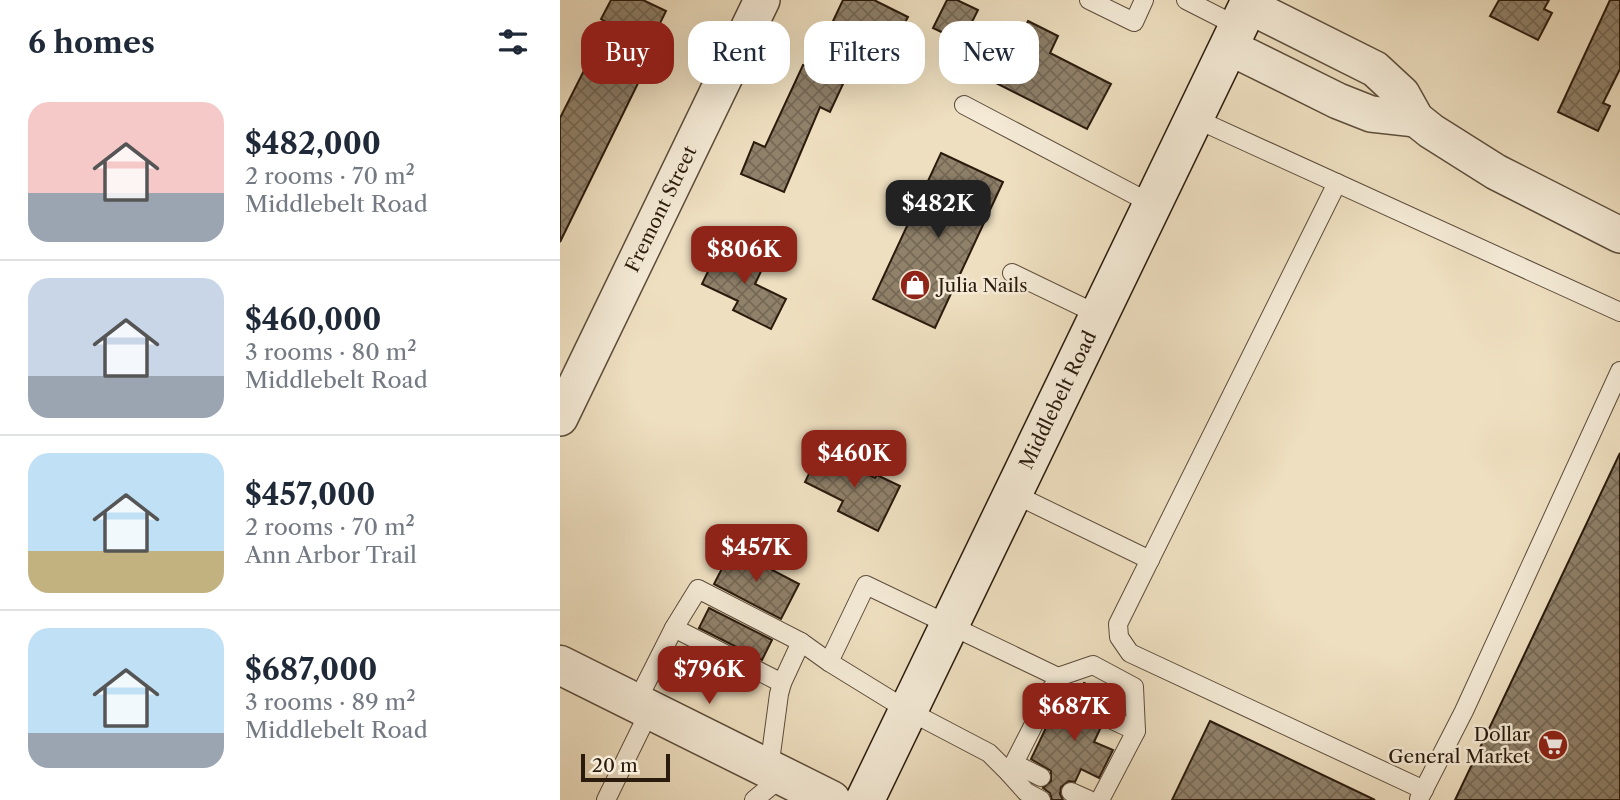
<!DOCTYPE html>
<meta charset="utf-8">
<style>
:root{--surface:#fff;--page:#f2f2f3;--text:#1f2937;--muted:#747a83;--line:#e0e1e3;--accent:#8f2418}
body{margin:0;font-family:"Libre Caslon Text",serif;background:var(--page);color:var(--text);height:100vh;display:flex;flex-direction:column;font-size:26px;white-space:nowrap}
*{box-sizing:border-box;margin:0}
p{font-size:23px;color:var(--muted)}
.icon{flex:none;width:38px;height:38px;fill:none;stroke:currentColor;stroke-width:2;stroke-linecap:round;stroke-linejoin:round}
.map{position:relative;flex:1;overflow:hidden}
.panel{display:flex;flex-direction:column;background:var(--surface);width:560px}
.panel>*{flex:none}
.hud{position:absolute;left:21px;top:21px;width:665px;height:63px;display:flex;gap:14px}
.scale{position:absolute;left:21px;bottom:18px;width:89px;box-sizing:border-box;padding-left:7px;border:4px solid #2b1b0d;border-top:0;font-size:19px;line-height:24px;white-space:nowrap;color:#2b1b0d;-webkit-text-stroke:5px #f4ead6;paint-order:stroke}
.price{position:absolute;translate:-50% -60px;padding:0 16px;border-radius:14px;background:var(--accent);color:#fff;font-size:23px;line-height:46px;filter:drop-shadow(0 2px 4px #0008)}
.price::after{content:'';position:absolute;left:50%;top:42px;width:21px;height:16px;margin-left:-10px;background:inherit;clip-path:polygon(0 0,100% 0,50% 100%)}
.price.selected{background:#222;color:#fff}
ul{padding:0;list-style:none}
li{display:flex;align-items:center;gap:21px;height:175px;padding:0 28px}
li+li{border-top:2px solid var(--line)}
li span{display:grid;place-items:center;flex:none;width:196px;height:140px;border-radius:21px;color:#555}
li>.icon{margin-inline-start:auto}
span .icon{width:84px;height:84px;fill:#fffc;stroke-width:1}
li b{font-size:30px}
h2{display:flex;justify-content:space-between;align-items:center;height:84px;padding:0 28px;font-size:30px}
.pill{padding:0 24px;border-radius:21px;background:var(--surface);box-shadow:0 7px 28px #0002;font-size:24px;line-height:63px}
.pill.selected{background:var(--accent);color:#fff}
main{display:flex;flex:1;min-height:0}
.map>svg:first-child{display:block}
</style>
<main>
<section class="panel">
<h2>6 homes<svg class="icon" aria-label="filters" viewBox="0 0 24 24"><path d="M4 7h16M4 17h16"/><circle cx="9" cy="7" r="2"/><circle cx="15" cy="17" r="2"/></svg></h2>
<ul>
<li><span style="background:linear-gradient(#f6c9c9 65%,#9aa5b1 0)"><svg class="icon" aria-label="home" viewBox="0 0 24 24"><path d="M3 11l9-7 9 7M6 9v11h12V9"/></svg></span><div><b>$482,000</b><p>2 rooms · 70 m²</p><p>Middlebelt Road</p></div></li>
<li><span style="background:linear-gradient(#c9d6e8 70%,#9aa5b1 0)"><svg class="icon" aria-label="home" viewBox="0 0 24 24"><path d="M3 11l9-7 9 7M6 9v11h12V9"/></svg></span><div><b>$460,000</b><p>3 rooms · 80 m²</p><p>Middlebelt Road</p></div></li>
<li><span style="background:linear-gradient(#bfe0f5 70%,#c2b280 0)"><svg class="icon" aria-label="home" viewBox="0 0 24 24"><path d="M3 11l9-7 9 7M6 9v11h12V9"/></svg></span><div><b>$457,000</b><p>2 rooms · 70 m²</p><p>Ann Arbor Trail</p></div></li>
<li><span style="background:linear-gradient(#bfe0f5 75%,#9aa5b1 0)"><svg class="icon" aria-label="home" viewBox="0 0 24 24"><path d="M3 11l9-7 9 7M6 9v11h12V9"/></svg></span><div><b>$687,000</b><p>3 rooms · 89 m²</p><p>Middlebelt Road</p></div></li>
</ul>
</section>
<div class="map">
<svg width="1060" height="800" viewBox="0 0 1060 800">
<defs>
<pattern id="building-cross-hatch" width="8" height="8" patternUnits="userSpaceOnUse" patternTransform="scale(1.75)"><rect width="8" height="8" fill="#90816a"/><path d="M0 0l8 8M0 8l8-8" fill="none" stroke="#766956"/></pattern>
</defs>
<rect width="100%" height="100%" fill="#eedfc0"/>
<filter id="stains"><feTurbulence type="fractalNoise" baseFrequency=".00286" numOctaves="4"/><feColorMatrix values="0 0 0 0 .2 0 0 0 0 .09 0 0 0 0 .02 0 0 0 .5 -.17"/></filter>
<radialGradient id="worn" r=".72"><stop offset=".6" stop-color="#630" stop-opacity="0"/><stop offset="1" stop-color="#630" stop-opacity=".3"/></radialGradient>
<g fill="url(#building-cross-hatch)" stroke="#2b1b0d" stroke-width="2">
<polygon points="51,0 83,0 106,11 80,64 86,67 0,242 0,118 48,23 41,19"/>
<polygon points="283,0 314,0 348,17 330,51 273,21"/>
<polygon points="387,0 397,0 418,10 402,42 373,28"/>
<polygon points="939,0 989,0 984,9 992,13 978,40 930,16"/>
<polygon points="1050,0 1060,0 1060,69 1043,103 1050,106 1038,131 998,112"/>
<polygon points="468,21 498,36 490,53 551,84 527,129 432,81 455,35 460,38"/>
<polygon points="243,65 283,84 270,112 260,107 224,192 181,174 194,142 205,147"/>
<polygon points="381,153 443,182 375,328 313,299"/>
<polygon points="161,244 204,265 195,284 226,299 211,329 173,310 178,301 142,284"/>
<polygon points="260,451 315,478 317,475 340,486 318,531 278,511 283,501 245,482"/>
<polygon points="1060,453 1060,800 895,800 967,649"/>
<polygon points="172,549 239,584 221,619 154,584"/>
<polygon points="149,608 212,640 202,660 139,628"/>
<polygon points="524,683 555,697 550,707 540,707 535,713 536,723 541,727 534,742 553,750 539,778 521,769 515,782 509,781 501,787 500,794 503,800 492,800 490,793 483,788 491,781 491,771 471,759 494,711 508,718 511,711 518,712 526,706 527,699 521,691"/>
<polygon points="650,721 815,800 612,800"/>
</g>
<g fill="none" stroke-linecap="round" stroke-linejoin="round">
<g stroke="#5c4c3a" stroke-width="20">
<g id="service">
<polyline points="529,0 574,22 584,0"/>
<polyline points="626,0 679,27"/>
<polyline points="404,105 592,204"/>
<polyline points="634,118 1060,312"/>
<polyline points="777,183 558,624 559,637 570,653 864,790"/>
<polyline points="452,273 539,315"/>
<polyline points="452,493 590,560"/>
<polygon points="306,585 498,677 449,773 429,753 347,710 269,662"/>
<polyline points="114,628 222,683 241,642"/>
<polyline points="498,677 533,665 574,687 576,731 540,800"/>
<polyline points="491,689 516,701"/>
<polyline points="76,703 114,628 138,589 241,642 269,662"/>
<polyline points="546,717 576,731"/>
<polyline points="455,764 481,777"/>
<polyline points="209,769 219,694 222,683"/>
<polyline points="449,773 466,792 481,800"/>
<polyline points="511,792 529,800"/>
<polyline points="859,799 904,711 1060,371"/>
<polyline points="46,800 90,710"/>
<polyline points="194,800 223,776"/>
</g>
</g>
<g stroke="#5c4c3a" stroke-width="38">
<g id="minor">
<polyline points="689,6 815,69 842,94 856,119 871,131 936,172 1060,235"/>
<polyline points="669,47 778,101 811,114 856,119"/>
<polyline points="0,418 202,0"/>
</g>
</g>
<g stroke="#5c4c3a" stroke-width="41">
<polyline id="tertiary" points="0,665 271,800"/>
</g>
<g stroke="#2b1b0d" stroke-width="41">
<polyline id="secondary" points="305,800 691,0"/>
</g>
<use href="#service" stroke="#f4ead6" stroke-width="18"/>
<use href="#minor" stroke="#f4ead6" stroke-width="35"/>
<use href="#tertiary" stroke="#f4ead6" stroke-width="38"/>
<use href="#secondary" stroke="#f4ead6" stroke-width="38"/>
</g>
<defs>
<g id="shop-disc" transform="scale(1.575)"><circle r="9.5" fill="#8f2418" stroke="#f4ead6"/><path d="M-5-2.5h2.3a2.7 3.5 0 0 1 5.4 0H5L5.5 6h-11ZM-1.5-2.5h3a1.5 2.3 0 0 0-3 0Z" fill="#fff"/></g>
<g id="supermarket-disc" transform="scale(1.575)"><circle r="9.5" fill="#8f2418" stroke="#f4ead6"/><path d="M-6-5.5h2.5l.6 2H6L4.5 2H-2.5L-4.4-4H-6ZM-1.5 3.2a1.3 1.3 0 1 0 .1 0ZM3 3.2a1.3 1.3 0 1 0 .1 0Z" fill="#fff"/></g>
</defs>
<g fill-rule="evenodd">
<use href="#shop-disc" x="355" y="285"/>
<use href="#supermarket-disc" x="993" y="745"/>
</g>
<g text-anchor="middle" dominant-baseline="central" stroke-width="5" stroke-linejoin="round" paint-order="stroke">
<g font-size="19" fill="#2b1b0d" stroke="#f4ead6">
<text transform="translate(101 209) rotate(-64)">Fremont Street</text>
<text transform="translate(498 400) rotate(-64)">Middlebelt Road</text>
</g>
<g font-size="19" fill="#2b1b0d" stroke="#f4ead6" text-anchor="start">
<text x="378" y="285">Julia Nails</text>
<text x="970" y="734" text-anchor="end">Dollar<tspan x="970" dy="22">General Market</tspan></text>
</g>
</g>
<rect width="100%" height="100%" filter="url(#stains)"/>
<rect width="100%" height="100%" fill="url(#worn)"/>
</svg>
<div class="scale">20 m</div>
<b class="price selected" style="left:378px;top:240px">$482K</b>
<b class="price" style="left:184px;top:286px">$806K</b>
<b class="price" style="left:294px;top:490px">$460K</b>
<b class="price" style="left:196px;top:584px">$457K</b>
<b class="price" style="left:149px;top:706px">$796K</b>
<b class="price" style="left:514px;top:743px">$687K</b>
<div class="hud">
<a class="pill selected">Buy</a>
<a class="pill">Rent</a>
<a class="pill">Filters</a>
<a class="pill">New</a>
</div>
</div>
</main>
